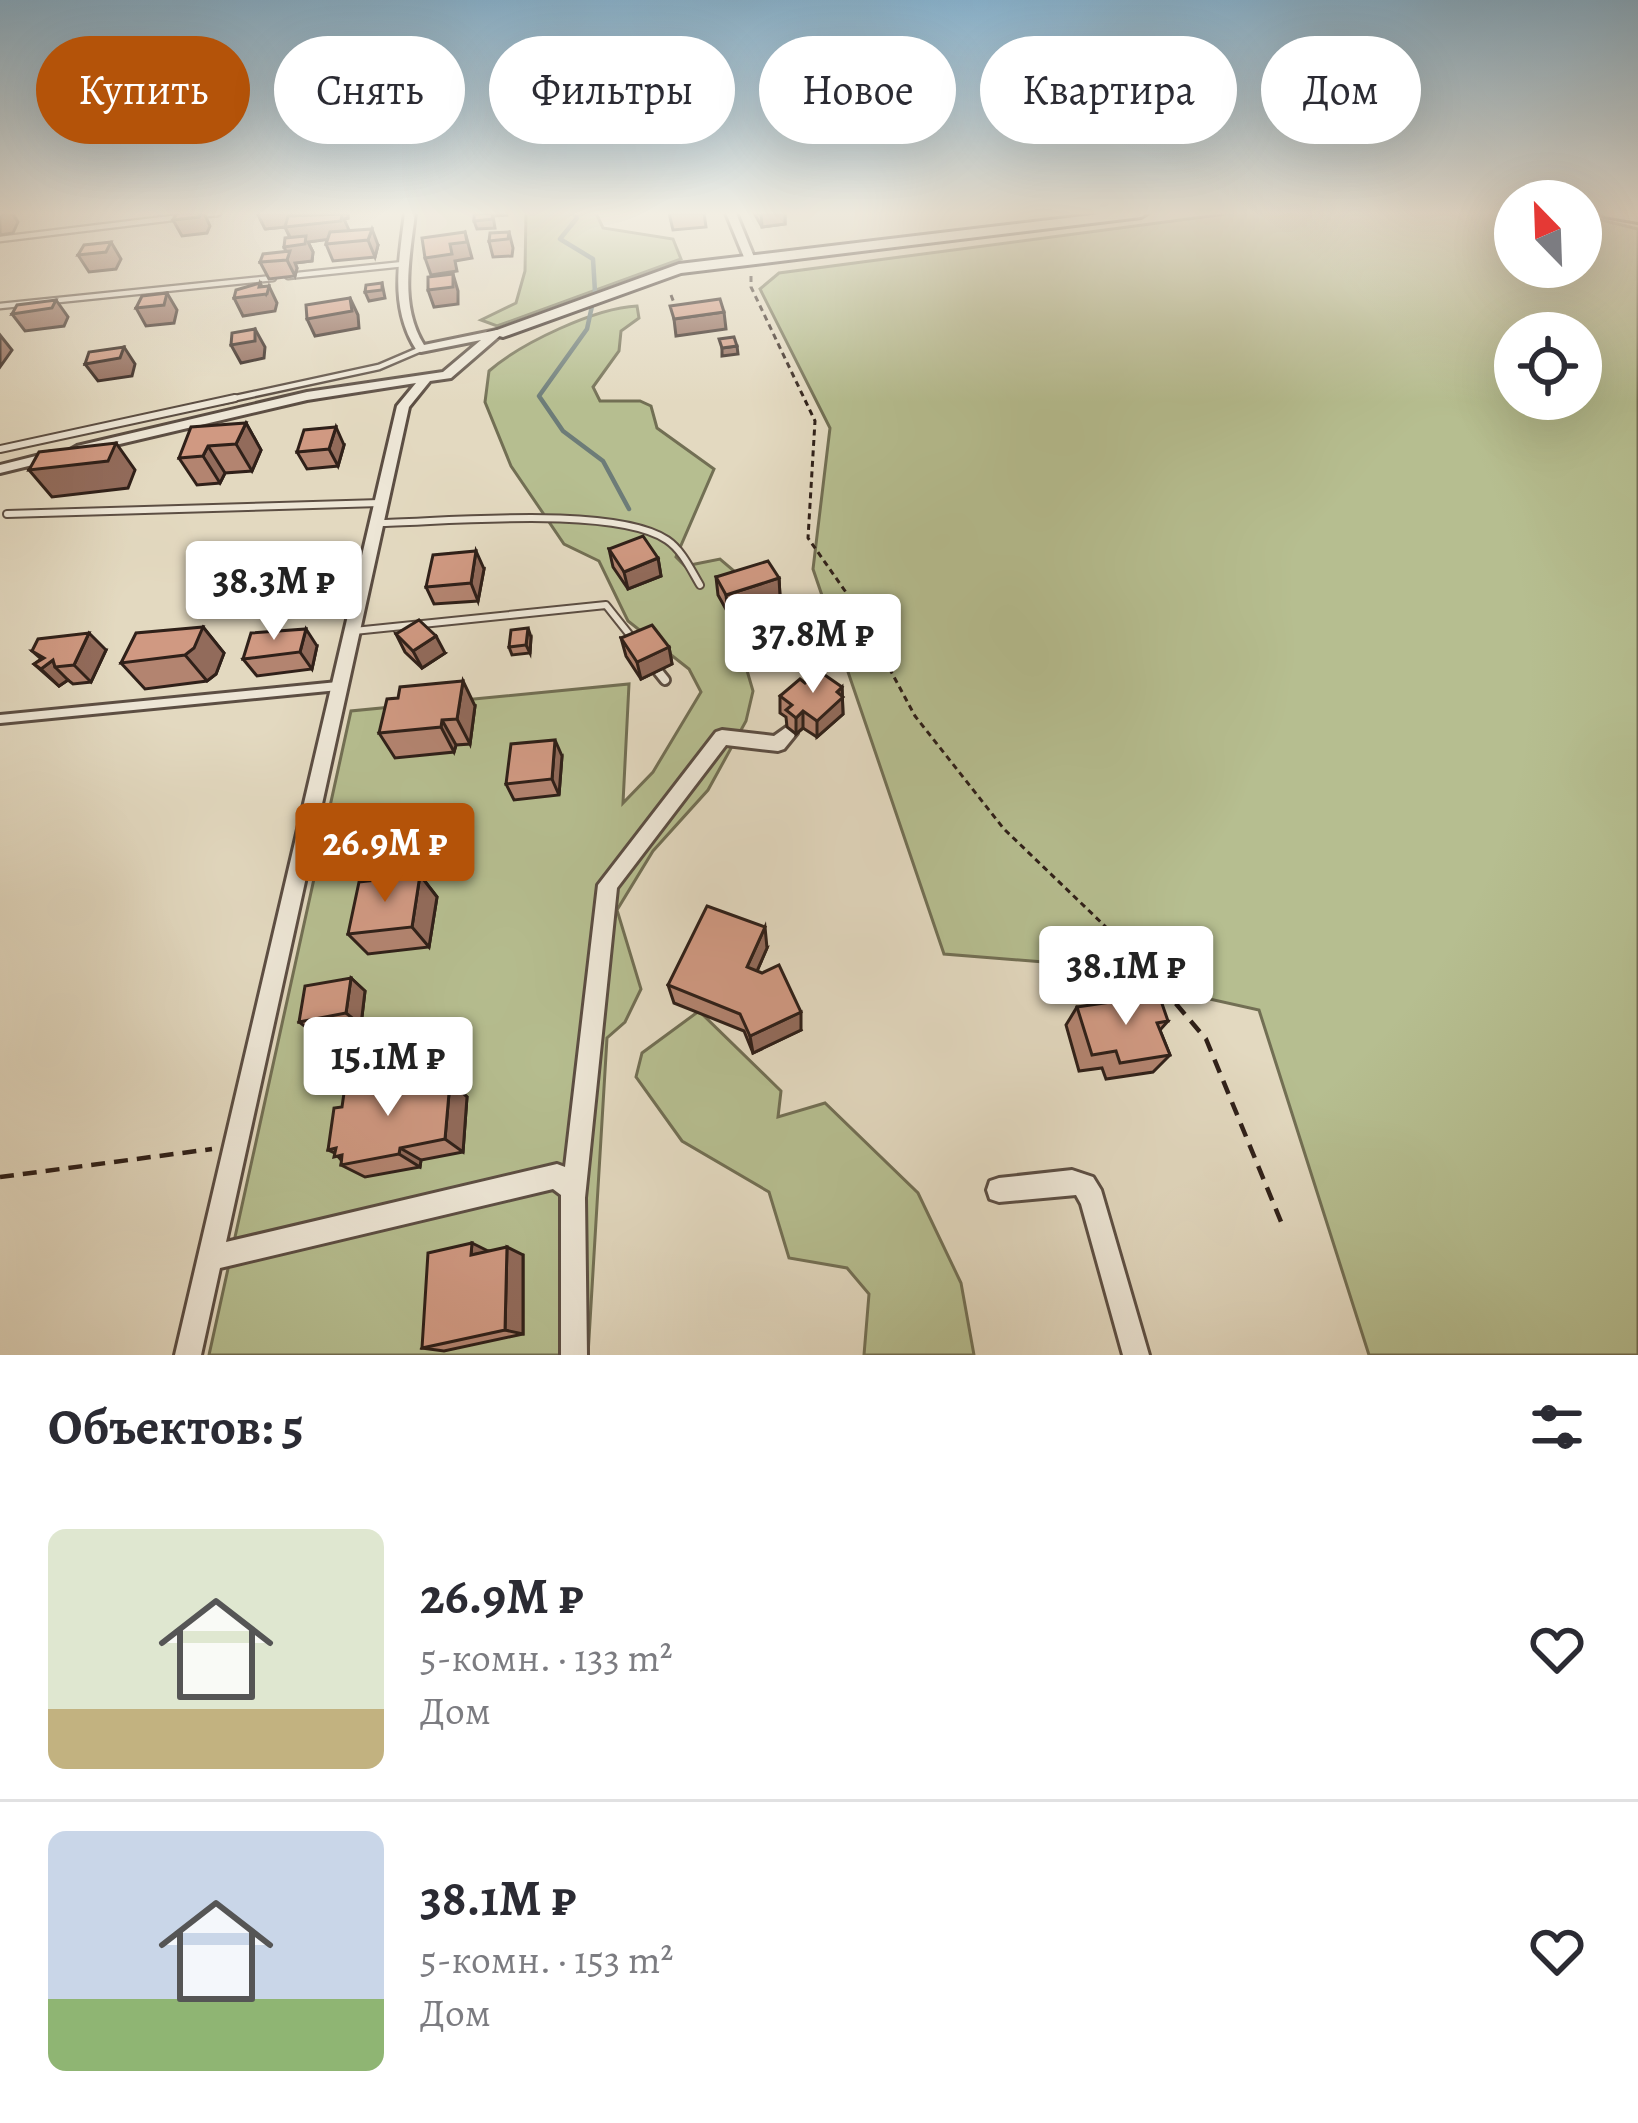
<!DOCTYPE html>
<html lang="ru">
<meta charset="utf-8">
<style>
:root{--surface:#fff;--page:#f2f2f3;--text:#2b2b33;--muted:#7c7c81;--line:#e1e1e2;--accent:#b45309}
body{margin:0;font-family:Alegreya,serif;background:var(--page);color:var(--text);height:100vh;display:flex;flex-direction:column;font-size:45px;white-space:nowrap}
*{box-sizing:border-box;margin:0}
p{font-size:39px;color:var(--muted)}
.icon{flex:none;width:66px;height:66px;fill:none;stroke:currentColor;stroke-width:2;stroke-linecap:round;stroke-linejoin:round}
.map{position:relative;height:1355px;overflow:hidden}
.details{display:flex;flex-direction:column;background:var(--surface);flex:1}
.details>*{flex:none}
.guide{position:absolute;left:36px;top:36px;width:1566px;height:108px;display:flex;gap:24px}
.needle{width:78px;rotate:337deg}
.tools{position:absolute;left:1494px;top:180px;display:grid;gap:24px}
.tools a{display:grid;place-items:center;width:108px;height:108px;border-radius:50%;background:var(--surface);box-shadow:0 12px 48px #0002;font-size:60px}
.price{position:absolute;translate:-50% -102px;padding:0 27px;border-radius:12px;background:#fff;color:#222;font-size:39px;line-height:78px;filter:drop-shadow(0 3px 6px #0008)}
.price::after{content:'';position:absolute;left:50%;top:72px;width:36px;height:27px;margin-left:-18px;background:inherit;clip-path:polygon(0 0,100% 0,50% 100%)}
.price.on{background:var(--accent);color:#fff}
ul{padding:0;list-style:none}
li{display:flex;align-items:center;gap:36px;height:300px;padding:0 48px}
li+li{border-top:3px solid var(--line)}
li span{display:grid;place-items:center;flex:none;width:336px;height:240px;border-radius:18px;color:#555}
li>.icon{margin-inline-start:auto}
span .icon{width:144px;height:144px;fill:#fffc;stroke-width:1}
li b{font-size:51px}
h2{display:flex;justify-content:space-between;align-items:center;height:144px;padding:0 48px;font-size:51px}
.chip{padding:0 42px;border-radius:54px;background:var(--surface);box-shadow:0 12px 48px #0002;font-size:42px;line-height:108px}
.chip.on{background:var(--accent);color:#fff}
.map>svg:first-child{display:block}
</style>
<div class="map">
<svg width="1638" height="1355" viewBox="0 0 1638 1355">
<rect width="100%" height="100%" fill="#e3d9c0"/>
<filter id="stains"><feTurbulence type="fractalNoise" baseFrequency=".00167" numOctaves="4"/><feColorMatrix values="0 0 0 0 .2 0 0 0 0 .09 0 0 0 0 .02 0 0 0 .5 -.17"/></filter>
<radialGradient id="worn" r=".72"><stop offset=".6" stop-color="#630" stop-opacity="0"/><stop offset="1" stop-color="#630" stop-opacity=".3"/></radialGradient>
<g fill="#b6be90" stroke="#726f54" stroke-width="3" fill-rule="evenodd">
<polygon points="526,213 596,213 603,228 673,239 681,259 497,326 481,320 516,303 525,271"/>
<path d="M1233 213H1515V267H1581V215L1638 229V1355H1369L1259 1010 1044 962 944 954 813 569 830 428 760 289 779 273ZM1515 333H1581V399H1515Z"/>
<path d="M637 306 639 318 621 331 619 351 593 387 600 401H640L651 406 657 428 714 469 676 557 685 566 720 559 753 587 741 650 753 691 746 721 708 790 653 851 617 910 641 989 625 1022 607 1038 588 1355H209L351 711 629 684 623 803 653 772 701 692 689 669 628 621 599 561 564 544 511 466 485 402 489 371C521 343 595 308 637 306Z"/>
<polygon points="699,1011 781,1091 778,1117 825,1103 918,1193 961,1283 974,1355 864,1355 869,1294 847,1268 789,1258 769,1192 682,1141 636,1077 642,1053"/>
</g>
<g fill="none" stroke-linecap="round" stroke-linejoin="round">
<g stroke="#6d7c78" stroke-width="4.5">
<polyline points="574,213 577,218 560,239 593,259 595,292"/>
<polyline points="592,306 587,329 539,396 563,431 603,461 629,509"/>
</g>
<g stroke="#5c4e43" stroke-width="9">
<g id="lane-far2">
<polyline points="196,215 218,213"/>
<polyline points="0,239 181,217"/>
<polyline points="288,276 404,264"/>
<polyline points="0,306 273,278"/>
<polyline points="222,401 379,367 421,349"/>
</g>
</g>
<g stroke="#5c4e43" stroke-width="10">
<g id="lane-far1">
<polyline points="0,449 235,398"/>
<polyline points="7,514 380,503"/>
<path d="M378 523C443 522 615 505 667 540 682 550 691 570 700 585"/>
<polyline points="354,631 606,605 633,639"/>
</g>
</g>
<g stroke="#5c4e43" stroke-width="14">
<g id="lane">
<polyline points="653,665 665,680"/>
<polyline points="0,719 338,686"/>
</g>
</g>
<g stroke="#5c4e43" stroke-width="6">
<g id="street">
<path d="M405 213H415C410 257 399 305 424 345L497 330 503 333 451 378 430 381 409 407 226 1242 557 1164 565 1167 598 885 716 732 722 730 774 736 788 726 794 728 797 733 784 749 778 751 726 745 617 888 585 1198 587 1355H561V1195L553 1189 220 1268 201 1355H175L397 406 416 383 307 400 77 454 70 450 77 446 307 392 443 372 481 340 421 352 417 351C389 308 399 261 405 213Z"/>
<polygon points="726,213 736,213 756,262 755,264 746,262"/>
<polygon points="52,452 57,453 57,459 0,473 0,465"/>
<polygon points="1072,1170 1093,1177 1101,1190 1149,1355 1123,1355 1081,1204 1076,1195 999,1202 990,1199 987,1190 990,1181 999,1178"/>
</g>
</g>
<g stroke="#2f2019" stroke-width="6">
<g id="secondary">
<polygon points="1109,213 1148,213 1141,217 681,273 503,337 489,333 679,264"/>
<polygon points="1602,213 1638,214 1638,222 1604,216"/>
</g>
</g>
<g stroke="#2f2019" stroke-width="3" stroke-dasharray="6 4.5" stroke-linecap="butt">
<polyline points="751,276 751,287 815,421 808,538 857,608 915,716 1004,829 1134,954"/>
<polyline points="671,295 676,308"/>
</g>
<g stroke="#2f2019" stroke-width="4.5" stroke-dasharray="14 9" stroke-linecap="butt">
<polyline points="1131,951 1206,1039 1284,1229"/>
<polyline points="0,1177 212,1149"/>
</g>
<use href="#lane-far2" stroke="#ede6d6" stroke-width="4.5"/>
<use href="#lane-far1" stroke="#ede6d6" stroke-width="6"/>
<use href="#lane" stroke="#ede6d6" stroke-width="8"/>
<use href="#street" fill="#ede6d6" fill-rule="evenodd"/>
<use href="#secondary" fill="#ede6d6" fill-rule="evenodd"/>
</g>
<g fill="#b38470" stroke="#2f2019" stroke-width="3">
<polygon points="291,213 292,215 348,213 348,218 344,219 348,231 378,245 375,257 333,261 326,244 327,239 308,242 313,252 312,261 295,263 297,268 295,276 269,279 260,262 286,252 290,238 285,227 265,229"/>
<polygon points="669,213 704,213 706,227 673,230"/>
<polygon points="754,213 785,213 785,224 762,227"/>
<polygon points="509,232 513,248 512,256 493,257 489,241"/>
<polygon points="246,423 261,450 252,471 225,473 220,483 197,485 179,458"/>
<polygon points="344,445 338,466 307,469 297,452"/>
<polygon points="609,549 658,558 661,576 628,589 613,567"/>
<polygon points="484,569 478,601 434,604 426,587"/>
<polygon points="716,577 779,578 780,596 728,613 718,595"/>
<polygon points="203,627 224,653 216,674 207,681 145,689 121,663"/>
<polygon points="396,634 445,653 422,668 405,652"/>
<polygon points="531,637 530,653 512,655 509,647"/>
<polygon points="621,638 669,647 672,664 641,679 626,656"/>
<polygon points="317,646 312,669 257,676 243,659"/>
<polygon points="106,650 91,682 73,684 68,680 59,686 34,664 41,659 32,651"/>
<polygon points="805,683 842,687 843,714 817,737 803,728 796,734 787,727 786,717 780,713 780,696"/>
<polygon points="475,706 470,744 456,745 454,752 395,758 379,733"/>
<polygon points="562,756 559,795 514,800 506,784"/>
<polygon points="420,875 437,897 429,947 368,954 348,934"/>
<polygon points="767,948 757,971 801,1030 753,1053 744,1031 674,1003 668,985"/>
<polygon points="351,978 365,991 361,1025 315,1034 299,1022"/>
<polygon points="1077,1007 1168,1021 1160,1030 1170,1055 1153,1072 1106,1079 1102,1068 1079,1071 1066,1025"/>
<polygon points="411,1075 424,1086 450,1082 467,1097 463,1152 421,1160 420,1167 365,1177 341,1165 342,1161 335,1153 328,1150 342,1107"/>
<polygon points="489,1251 523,1255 523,1334 444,1351 422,1348"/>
</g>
<g fill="#926b5b" stroke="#2f2019" stroke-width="3">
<polygon points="4,213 12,213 18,222 13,233 0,235 0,217"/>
<polygon points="204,213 210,226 207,233 182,236 173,220"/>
<polygon points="257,213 291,213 294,218 322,221 318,213 348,213 348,218 344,219 349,230 347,237 308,242 313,252 312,261 295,263 297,268 295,276 287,260 288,256 284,247 293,243 285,227 265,229"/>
<polygon points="488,213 507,213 507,215 493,216 495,228 477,229 474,221"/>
<polygon points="761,213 785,213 785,224 762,227"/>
<polygon points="372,229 378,245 375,257 368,240"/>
<polygon points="465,232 472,258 455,261 457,271 431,275 425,258 450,244"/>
<polygon points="111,242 121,259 116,269 89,272 78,255"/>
<polygon points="453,274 458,291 458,304 434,307 428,290"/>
<polygon points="260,283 266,294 269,286 277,303 275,311 243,316 234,298 259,287"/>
<polygon points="382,283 385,298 369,301 365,292"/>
<polygon points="167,293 177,310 174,323 146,326 136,308"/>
<polygon points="350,298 358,315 359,328 315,336 307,319"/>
<polygon points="56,300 68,317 64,326 25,331 12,314"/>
<polygon points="724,312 726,329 676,336 674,319"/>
<polygon points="255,329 265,347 264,358 241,363 231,345"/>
<polygon points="0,335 12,350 0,367"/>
<polygon points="737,346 738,354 722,356 722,348"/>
<polygon points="124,347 135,364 132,376 98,381 85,364"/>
<polygon points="246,423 261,450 252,471 236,444"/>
<polygon points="336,427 344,445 338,466 329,449"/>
<polygon points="116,443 135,470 128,488 52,497 29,470"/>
<polygon points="208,446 225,473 220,483 203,456"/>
<polygon points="476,551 484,569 478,601 471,583"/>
<polygon points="658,558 661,576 628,589 624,572"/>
<polygon points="779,578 780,596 728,613 726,595"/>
<polygon points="203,627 224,653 216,674 207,681 185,655"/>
<polygon points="528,628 531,637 530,653 526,645"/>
<polygon points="306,629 317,646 312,669 300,652"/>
<polygon points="89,633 106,650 91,682 74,665"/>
<polygon points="436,636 445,653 422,668 413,651"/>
<polygon points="669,647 672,664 641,679 637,662"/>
<polygon points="53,660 55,667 68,680 59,686 41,669"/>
<polygon points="463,681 475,706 470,744 457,719"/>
<polygon points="842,687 843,714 817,737 817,721 837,692"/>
<polygon points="803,711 803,728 796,734 796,718"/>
<polygon points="442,720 456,745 454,752 441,727"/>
<polygon points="555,740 562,756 559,795 552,779"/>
<polygon points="420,875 437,897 429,947 412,927"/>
<polygon points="765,927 767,948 750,987 747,967"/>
<polygon points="351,978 365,991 361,1025 346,1013"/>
<polygon points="801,1012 801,1030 753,1053 750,1036"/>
<polygon points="411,1075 430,1091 409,1089"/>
<polygon points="450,1082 467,1097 463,1152 445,1139"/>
<polygon points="400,1148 421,1160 420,1167 399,1154"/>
<polygon points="472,1243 490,1252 471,1255"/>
<polygon points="507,1247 523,1255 523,1334 505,1330"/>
</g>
<g fill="#d09982" stroke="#2f2019" stroke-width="3">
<polygon points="177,213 201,213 199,217 173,220"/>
<polygon points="492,213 493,219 474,221 474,214"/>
<polygon points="342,214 341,221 285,227 288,216"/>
<polygon points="372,229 368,240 326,244 330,232"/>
<polygon points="465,232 467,242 450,244 452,254 425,258 422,238"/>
<polygon points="509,232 508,239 489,241 490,233"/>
<polygon points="306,236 305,244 284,247 285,238"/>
<polygon points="111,242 106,252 78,255 84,245"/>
<polygon points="290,251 287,260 260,262 263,254"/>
<polygon points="453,274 453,287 428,290 428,277"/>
<polygon points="260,283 259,287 269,286 267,294 234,298 236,290"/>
<polygon points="382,283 382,290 365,292 366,285"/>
<polygon points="167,293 164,305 136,308 142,296"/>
<polygon points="350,298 352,311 307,319 306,305"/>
<polygon points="720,299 724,312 674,319 670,306"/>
<polygon points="56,300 52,308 12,314 17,305"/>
<polygon points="255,329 255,341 231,345 232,333"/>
<polygon points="734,337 737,346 722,348 719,339"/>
<polygon points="124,347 120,358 85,364 89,352"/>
<polygon points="246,423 236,444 208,446 203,456 179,458 191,427"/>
<polygon points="336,427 329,449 297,452 304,430"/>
<polygon points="116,443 108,461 29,470 39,452"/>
<polygon points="643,536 658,558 624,572 609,549"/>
<polygon points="476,551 471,583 426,587 433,555"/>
<polygon points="768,561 779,578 726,595 716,577"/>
<polygon points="419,620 436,636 413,651 396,634"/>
<polygon points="652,625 669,647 637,662 621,638"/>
<polygon points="203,627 194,648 185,655 121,663 136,633"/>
<polygon points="528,628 526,645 509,647 511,630"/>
<polygon points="306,629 300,652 243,659 251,633"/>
<polygon points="89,633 74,665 55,667 53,660 41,669 34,664 44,658 32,651 38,639"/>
<polygon points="819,671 842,687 837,692 843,697 817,721 803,711 796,718 786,710 792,705 780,696 800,679 805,683"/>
<polygon points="463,681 457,719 442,720 441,727 379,733 387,699 398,698 400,687"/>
<polygon points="555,740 552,779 506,784 511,744"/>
<polygon points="420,875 412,927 348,934 359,882"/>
<polygon points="707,906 765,927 747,967 762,973 779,965 801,1012 750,1036 740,1014 668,985"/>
<polygon points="351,978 346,1013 299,1022 305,986"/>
<polygon points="1159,995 1168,1021 1157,1023 1170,1055 1120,1063 1116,1051 1092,1055 1077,1007"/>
<polygon points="411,1075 409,1089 450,1082 445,1139 400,1148 399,1154 341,1165 342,1155 334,1157 336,1148 328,1150 334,1108 342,1107 345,1086"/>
<polygon points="472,1243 471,1255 507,1247 505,1330 422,1348 428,1253"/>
</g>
<linearGradient id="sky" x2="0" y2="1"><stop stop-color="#87b6d5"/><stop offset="0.53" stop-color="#f2eee3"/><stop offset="1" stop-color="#f2eee3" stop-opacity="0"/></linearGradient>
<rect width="1638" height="402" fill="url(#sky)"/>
<rect width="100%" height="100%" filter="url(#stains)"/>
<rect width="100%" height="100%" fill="url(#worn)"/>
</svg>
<div class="tools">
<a><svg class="needle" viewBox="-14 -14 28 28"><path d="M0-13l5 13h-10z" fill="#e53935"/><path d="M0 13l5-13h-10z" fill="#7c7c81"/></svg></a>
<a><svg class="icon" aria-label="locate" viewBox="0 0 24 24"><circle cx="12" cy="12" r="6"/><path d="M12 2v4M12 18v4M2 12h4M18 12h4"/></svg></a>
</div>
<b class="price" style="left:274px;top:643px">38.3M ₽</b>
<b class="price" style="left:813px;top:696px">37.8M ₽</b>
<b class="price on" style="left:385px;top:905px">26.9M ₽</b>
<b class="price" style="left:1126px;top:1028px">38.1M ₽</b>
<b class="price" style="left:388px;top:1119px">15.1M ₽</b>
<div class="guide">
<a class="chip on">Купить</a>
<a class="chip">Снять</a>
<a class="chip">Фильтры</a>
<a class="chip">Новое</a>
<a class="chip">Квартира</a>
<a class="chip">Дом</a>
</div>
</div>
<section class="details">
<h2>Объектов: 5<svg class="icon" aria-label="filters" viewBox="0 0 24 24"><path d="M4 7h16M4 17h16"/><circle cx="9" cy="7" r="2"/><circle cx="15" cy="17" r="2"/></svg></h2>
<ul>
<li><span style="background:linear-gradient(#dfe7d0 75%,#c2b280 0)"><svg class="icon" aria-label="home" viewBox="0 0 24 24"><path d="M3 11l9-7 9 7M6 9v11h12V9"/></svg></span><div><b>26.9M ₽</b><p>5-комн. · 133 m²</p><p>Дом</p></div><svg class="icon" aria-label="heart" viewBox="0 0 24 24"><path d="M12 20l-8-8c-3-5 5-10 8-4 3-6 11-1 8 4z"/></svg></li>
<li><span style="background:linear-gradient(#c9d6e8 70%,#8fb573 0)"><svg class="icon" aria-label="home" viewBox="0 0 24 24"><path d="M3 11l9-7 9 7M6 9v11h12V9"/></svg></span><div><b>38.1M ₽</b><p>5-комн. · 153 m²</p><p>Дом</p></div><svg class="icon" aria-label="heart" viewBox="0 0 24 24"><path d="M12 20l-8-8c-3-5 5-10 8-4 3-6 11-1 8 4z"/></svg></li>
</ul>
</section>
